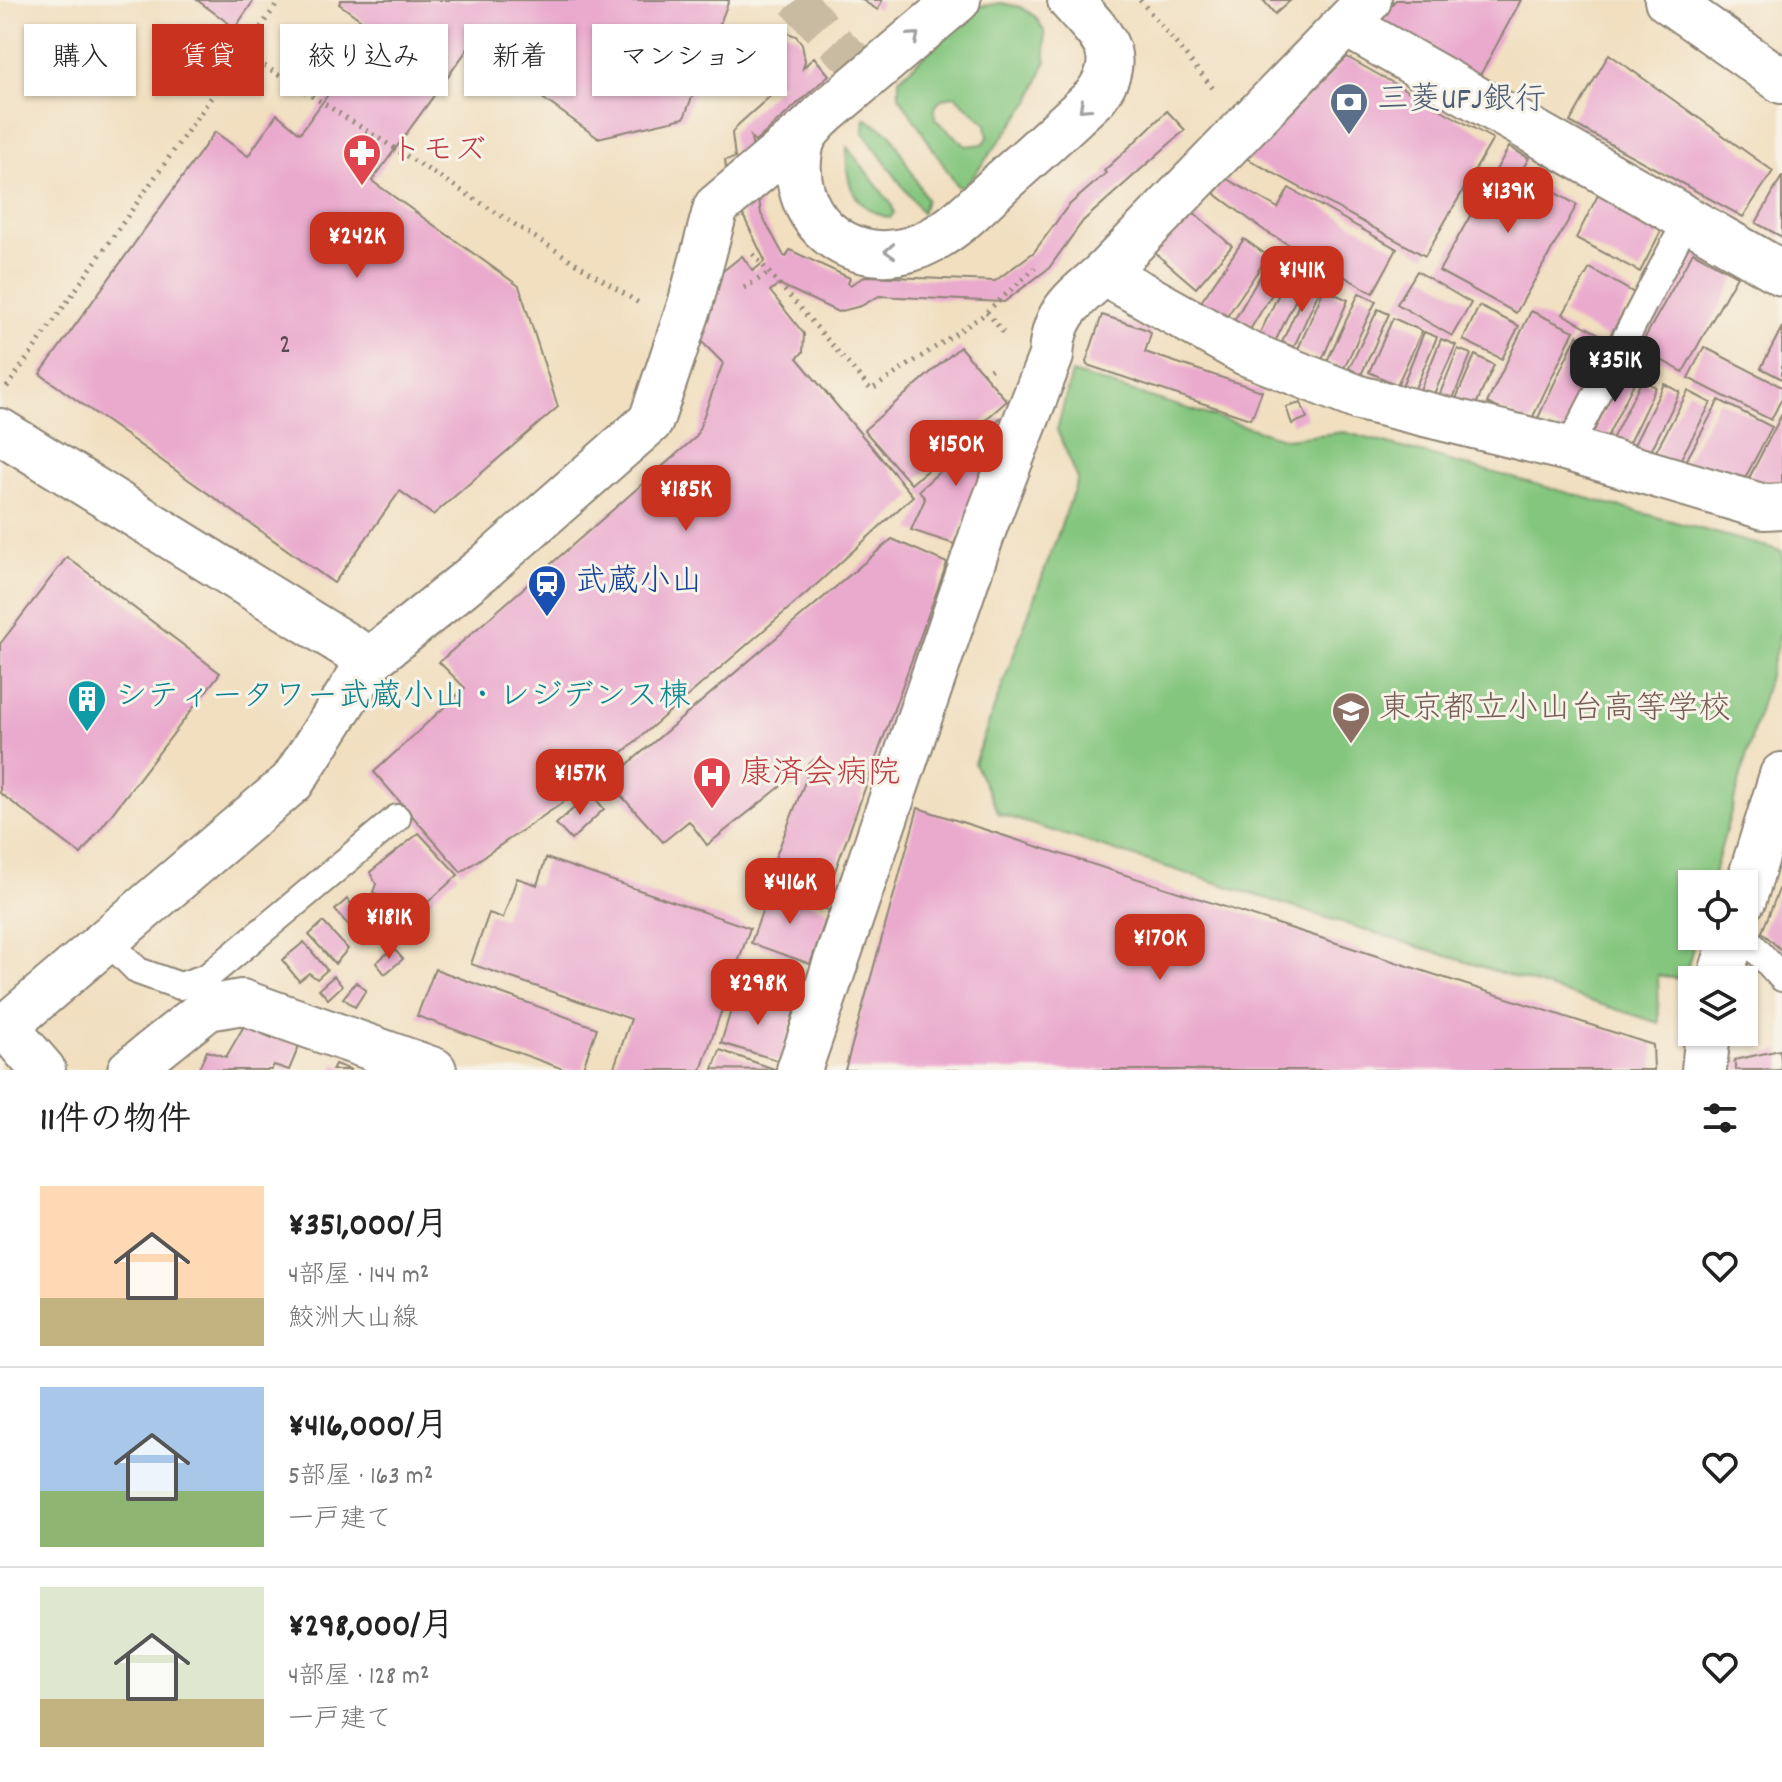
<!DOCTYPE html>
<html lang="ja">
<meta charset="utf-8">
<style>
:root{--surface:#fff;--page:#f6f6f6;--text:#222;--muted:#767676;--line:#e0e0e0;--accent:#c8321e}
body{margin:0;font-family:Dekko,"Klee One",sans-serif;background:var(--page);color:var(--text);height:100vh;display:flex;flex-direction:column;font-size:30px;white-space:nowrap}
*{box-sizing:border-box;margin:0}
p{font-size:26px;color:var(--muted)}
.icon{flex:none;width:44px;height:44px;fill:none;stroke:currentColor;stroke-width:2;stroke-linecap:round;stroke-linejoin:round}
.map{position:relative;height:1070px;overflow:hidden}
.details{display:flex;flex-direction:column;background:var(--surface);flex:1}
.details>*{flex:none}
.guide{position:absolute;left:24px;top:24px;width:800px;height:72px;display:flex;gap:16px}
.controls{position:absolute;left:1678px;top:870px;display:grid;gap:16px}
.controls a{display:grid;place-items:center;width:80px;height:80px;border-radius:0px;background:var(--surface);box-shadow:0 2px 6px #0004;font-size:40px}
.price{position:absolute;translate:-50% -68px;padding:0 18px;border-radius:16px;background:var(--accent);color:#fff;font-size:26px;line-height:52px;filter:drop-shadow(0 2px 4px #0008)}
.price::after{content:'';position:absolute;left:50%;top:48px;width:24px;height:18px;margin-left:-12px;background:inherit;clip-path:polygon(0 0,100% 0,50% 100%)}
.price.active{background:#222;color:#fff}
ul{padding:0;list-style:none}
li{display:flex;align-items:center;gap:24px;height:200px;padding:0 40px}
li+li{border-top:2px solid var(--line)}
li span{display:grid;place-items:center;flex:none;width:224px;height:160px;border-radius:0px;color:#555}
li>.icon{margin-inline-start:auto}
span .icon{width:96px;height:96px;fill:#fffc;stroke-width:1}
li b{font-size:34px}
h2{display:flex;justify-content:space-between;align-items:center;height:96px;padding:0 40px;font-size:34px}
.chip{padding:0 28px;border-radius:0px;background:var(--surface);box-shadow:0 2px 6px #0004;font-size:28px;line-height:72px}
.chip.active{background:var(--accent);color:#fff}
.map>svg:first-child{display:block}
</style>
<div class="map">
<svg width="1782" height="1070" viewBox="0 0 1782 1070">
<rect width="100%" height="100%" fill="#f7f3e8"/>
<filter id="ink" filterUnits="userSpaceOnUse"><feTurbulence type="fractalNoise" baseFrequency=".0125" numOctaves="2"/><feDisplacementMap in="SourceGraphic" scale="16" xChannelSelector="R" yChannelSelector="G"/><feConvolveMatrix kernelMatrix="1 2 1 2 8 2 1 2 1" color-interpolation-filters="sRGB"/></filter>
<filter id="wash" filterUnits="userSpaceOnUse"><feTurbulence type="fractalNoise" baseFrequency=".006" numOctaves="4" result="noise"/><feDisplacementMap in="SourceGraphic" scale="32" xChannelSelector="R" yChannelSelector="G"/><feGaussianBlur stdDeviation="1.8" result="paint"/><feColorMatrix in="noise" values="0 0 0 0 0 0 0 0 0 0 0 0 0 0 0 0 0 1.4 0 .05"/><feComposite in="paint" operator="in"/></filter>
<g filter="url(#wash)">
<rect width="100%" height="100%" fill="#f1dfc0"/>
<g fill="#84c67e" stroke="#587854" stroke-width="2" fill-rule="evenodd">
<path d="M1001 3 1020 7 1036 17 1044 31 1046 61 1031 100 964 188 957 186 899 96V79L977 7ZM955 96 986 123 988 138 983 144 966 146 935 119C933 104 939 97 955 96Z"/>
<polygon points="865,118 891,134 926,199 922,213 863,132"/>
<path d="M847 147 892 205 894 213 890 218C852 208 845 183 847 147Z"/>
<polygon points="1072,373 1286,439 1344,432 1782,551 1782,628 1711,884 1692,884 1692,936 1696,936 1684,980 1658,975 1659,1023 999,814 974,763 1078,479 1057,430"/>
</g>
<g id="blocks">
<g fill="#eaaace">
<polygon points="197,0 254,0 235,28"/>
<polygon points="341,0 729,0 684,118 598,138 470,46 372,181 519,286 558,407 433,515 400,491 334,583 40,374 215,132 248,156 277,114 300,133 375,30 339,4"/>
<polygon points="862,0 882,0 878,10"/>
<polygon points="1263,0 1291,0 1275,14"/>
<polygon points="1396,0 1521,0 1478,79 1375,21"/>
<polygon points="780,30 796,36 802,44 805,61 803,68 814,57 829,75 755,142 751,137 761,214 784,256 786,257 790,250 850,278 848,283 850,285 866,276 995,281 1034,252 1068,206 1106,173 1104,171 1167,111 1185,130 1083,221 1049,268 1004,302 879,296 861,306 838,312 779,284 770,291 804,334 803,352 797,358 913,496 816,585 571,797 461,872 374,772 465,688 439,662 696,437 723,363 699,339 718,275 742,256 753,271 765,261 741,211 732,213 725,160 735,158 732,133 739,124 786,82 781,84 764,80 752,66 751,57 752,48 763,34"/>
<polygon points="1609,54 1773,171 1743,217 1570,122"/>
<polygon points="1347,57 1493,139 1425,256 1246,158"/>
<polygon points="1509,147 1529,158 1520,173 1577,205 1516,313 1439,271"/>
<polygon points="1782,176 1782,237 1756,223"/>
<polygon points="1227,179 1278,208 1289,188 1397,249 1373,293 1265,231 1214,193"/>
<polygon points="1599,193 1663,227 1640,272 1576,238"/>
<polygon points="1191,210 1232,246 1196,288 1155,253"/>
<polygon points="1244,239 1268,256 1226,318 1201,302"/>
<polygon points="1693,252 1737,276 1683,372 1639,348"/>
<polygon points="1269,261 1286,271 1248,333 1232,324"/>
<polygon points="1590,268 1634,293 1608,339 1563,314"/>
<polygon points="1290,271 1306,278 1275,342 1259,335"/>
<polygon points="1417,271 1471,303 1452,336 1397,304"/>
<polygon points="1309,282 1321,287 1294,347 1282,342"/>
<polygon points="1324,289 1348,300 1322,360 1298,349"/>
<polygon points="1359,293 1376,301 1344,368 1327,361"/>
<polygon points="1479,306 1519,326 1502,359 1463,340"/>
<polygon points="1378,309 1389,314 1361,375 1349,368"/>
<polygon points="1531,311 1574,331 1530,423 1487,403"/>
<polygon points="1102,315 1148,330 1151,333 1145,352 1262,391 1253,415 1250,419 1087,365 1086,362"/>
<polygon points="1393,318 1422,331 1397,385 1369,372"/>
<polygon points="1782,327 1782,379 1761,368"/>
<polygon points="1424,332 1437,337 1414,391 1402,386"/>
<polygon points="1577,335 1606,348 1566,432 1537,420"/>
<polygon points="1441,339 1456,345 1433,396 1420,390"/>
<polygon points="960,347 1007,401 911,484 864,430"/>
<polygon points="1704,347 1782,387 1782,398 1771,420 1688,378"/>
<polygon points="1458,349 1471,354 1452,401 1439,396"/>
<polygon points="1475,355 1494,365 1474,409 1455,401"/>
<polygon points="1624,368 1638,375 1605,441 1592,435"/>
<polygon points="1642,380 1656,387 1626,449 1611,441"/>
<polygon points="1664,384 1680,392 1649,455 1633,447"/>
<polygon points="1688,391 1711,403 1678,464 1655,453"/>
<polygon points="1719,400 1772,427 1744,480 1685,463"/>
<polygon points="1301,403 1307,418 1292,424 1286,407"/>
<polygon points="1782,414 1782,486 1747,482"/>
<polygon points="1000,418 1007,420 954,544 911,530 925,499 919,490"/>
<polygon points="892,539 947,563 831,882 774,861 813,761 707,845 689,821 663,842 608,781"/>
<polygon points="67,557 220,673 81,854 0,793 0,644"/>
<polygon points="591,793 604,809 571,840 556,824"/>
<polygon points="918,808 1653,1045 1654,1070 845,1070"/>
<polygon points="419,833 458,875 407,921 398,914 384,926 376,917 390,903 373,892 376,884 370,872"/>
<polygon points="546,858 750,928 701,1070 613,1070 631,1019 471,964 489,913 503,918 517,878 537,885"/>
<polygon points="1782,882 1782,951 1762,932"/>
<polygon points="770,889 829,910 810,964 751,943"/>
<polygon points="347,899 371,927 360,939 335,910"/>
<polygon points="323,922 348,949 335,964 309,935"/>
<polygon points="304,942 327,970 317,979 309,973 299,981 282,960"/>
<polygon points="393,948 403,959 385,974 376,963"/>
<polygon points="435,969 597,1028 582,1070 566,1070 417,1016"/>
<polygon points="334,976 342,986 328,999 319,989"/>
<polygon points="356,982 366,990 355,1007 343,998"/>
<polygon points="736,994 794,1011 780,1061 721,1043"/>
<polygon points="244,1026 272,1038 274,1034 299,1046 289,1070 274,1065 271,1070 198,1070 207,1051 226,1057"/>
<polygon points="720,1050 777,1070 713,1069"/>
<polygon points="1780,1050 1782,1070 1736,1070 1734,1060"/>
<polygon points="335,1064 351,1070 332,1070"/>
</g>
</g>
</g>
<g filter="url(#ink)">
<use href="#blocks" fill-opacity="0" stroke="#8e8576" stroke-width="2"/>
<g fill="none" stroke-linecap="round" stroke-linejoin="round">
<polyline stroke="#c9bba2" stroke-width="38" stroke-dasharray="38 19" stroke-linecap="butt" points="796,0 841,49 871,74"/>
<g stroke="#8e8576" stroke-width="30">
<g id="service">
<polyline points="1568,449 1687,220"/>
<polyline points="1744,936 1782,978"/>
<polyline points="106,939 138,971 180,986 207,977 397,818"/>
</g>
</g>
<g stroke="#8e8576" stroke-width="48">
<g id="minor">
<polyline points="1347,25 1782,273"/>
<polyline points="1104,273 1246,353 1359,398 1568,449 1764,507 1782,506"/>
<polyline points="370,660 485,567 651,421 690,305 716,207 813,125"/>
<polyline points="1744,899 1782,775"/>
<polyline points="1719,980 1733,936"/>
<polyline points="5,1026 43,1070"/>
<polyline points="130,1070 208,1008 242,1002 434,1070"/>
<path d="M799 1070 986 523 1051 356C1053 312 1073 300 1104 273L1369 0"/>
<polyline points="1704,1070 1708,1032"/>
</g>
</g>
<g stroke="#8e8576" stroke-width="48">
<g id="tertiary">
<path d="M958 0 826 112C816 121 804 132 801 146 786 214 845 269 911 249 949 237 976 206 1004 180 1035 153 1065 125 1095 97 1128 54 1099 33 1070 0"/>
<polyline points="0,431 370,660 292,782 0,1031"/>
</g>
</g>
<g stroke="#8e8576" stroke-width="48">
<polyline id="secondary" points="1667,0 1782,81"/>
</g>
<g stroke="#8e8576" stroke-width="5" stroke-dasharray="2 6" stroke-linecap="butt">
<polyline points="1140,0 1216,92"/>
<polyline points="244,53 642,305"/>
<polyline points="753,254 871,390 982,316 1035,268"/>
<polyline points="744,288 769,273"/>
<polyline points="987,312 1006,336"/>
<polyline points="983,374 996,366"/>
<polyline points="7,387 280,0"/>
</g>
<use href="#service" stroke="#fff" stroke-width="26"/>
<use href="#minor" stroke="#fff" stroke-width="44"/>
<use href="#tertiary" stroke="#fff" stroke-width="44"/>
<use href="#secondary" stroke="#fff" stroke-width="44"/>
</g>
<defs><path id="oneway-chevron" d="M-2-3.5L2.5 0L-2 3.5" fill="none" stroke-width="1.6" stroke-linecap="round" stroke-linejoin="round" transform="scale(2)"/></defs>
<g stroke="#a0a0a0">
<use href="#oneway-chevron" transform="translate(914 37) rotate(-41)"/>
<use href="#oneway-chevron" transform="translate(1084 107) rotate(138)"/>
<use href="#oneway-chevron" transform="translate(890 251) rotate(177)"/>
</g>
</g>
<defs>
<g id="bank-pin" transform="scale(2)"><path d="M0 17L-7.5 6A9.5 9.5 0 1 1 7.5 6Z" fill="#5c6f8a" stroke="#f7f3e8"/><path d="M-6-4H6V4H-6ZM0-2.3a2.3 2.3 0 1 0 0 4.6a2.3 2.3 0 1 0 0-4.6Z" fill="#fff"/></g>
<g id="pharmacy-pin" transform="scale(2)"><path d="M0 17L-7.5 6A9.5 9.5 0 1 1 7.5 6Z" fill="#e0444e" stroke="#f7f3e8"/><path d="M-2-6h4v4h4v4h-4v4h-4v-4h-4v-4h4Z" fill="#fff"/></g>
<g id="station-pin" transform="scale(2)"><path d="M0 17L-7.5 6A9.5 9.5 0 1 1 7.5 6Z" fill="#1a4fb4" stroke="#f7f3e8"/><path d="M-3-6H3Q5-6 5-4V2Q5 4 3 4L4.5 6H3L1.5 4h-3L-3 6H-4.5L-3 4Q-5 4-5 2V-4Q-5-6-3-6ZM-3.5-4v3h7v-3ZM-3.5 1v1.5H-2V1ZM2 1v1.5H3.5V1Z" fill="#fff"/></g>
<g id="building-pin" transform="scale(2)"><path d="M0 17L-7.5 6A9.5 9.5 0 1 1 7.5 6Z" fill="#0f9aa8" stroke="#f7f3e8"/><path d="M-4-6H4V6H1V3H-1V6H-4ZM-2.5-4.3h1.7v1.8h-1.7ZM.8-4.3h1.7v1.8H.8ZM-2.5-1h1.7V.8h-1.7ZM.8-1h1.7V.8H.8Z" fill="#fff"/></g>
<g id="school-pin" transform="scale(2)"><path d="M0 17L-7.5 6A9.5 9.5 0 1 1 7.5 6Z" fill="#8d6e63" stroke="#f7f3e8"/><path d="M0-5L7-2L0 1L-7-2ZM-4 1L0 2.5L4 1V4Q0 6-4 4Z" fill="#fff"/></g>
<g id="hospital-pin" transform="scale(2)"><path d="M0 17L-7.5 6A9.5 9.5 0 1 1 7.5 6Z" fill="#e0444e" stroke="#f7f3e8"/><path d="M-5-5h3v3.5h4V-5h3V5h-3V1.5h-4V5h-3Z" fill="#fff"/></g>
</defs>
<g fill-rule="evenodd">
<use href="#bank-pin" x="1349" y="102"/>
<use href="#pharmacy-pin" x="362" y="153"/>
<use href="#station-pin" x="547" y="584"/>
<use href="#building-pin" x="87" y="699"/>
<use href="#school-pin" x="1351" y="711"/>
<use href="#hospital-pin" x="712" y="776"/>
</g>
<g text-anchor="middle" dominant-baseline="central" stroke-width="6" stroke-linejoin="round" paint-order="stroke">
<g font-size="28" fill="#5b4b54">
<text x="285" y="347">2</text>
</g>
<g font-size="32" fill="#4e5e75" stroke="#f7f3e8" text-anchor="start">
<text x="1377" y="102">三菱UFJ銀行</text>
</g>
<g font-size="32" fill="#be3a42" stroke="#f7f3e8" text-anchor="start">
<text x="390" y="153">トモズ</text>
<text x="740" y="776">康済会病院</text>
</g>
<g font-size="32" fill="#164399" stroke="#f7f3e8" text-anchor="start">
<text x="575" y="584">武蔵小山</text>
</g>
<g font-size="32" fill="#0d838f" stroke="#f7f3e8" text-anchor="start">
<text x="115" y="699">シティータワー武蔵小山・レジデンス棟</text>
</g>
<g font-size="32" fill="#785e54" stroke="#f7f3e8" text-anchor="start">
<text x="1379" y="711">東京都立小山台高等学校</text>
</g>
</g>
</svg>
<div class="controls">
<a><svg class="icon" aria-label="locate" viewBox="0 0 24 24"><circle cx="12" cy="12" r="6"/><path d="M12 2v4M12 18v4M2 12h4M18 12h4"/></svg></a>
<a><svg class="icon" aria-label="layers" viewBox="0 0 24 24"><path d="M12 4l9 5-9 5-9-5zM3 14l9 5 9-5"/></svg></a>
</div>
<b class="price" style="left:1508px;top:235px">¥139K</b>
<b class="price" style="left:357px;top:280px">¥242K</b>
<b class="price" style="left:1302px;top:314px">¥141K</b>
<b class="price active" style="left:1615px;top:404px">¥351K</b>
<b class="price" style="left:956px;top:488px">¥150K</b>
<b class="price" style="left:686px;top:533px">¥185K</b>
<b class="price" style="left:580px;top:817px">¥157K</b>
<b class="price" style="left:790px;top:926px">¥416K</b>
<b class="price" style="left:389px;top:961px">¥181K</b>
<b class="price" style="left:1160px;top:982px">¥170K</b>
<b class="price" style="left:758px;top:1027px">¥298K</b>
<div class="guide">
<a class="chip">購入</a>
<a class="chip active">賃貸</a>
<a class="chip">絞り込み</a>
<a class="chip">新着</a>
<a class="chip">マンション</a>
</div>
</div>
<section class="details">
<h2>11件の物件<svg class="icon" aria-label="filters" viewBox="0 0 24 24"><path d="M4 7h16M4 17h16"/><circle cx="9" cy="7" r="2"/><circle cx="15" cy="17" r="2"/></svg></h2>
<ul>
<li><span style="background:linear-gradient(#ffd9b3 70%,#c2b280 0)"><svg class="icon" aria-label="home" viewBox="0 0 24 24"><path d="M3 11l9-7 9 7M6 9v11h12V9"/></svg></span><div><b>¥351,000/月</b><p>4部屋 · 144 m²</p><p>鮫洲大山線</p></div><svg class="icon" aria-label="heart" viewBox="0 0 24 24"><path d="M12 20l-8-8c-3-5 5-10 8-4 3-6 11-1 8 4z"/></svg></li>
<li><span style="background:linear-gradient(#a9c7e8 65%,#8fb573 0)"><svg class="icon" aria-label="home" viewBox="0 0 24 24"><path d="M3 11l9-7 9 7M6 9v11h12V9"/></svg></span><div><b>¥416,000/月</b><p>5部屋 · 163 m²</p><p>一戸建て</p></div><svg class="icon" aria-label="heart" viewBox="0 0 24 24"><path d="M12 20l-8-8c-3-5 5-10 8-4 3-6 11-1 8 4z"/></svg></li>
<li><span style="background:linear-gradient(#dfe7d0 70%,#c2b280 0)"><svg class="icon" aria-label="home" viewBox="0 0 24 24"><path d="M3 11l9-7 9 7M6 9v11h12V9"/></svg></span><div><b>¥298,000/月</b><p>4部屋 · 128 m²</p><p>一戸建て</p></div><svg class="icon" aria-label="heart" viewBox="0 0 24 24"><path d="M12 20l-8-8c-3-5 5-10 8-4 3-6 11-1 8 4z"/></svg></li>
</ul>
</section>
